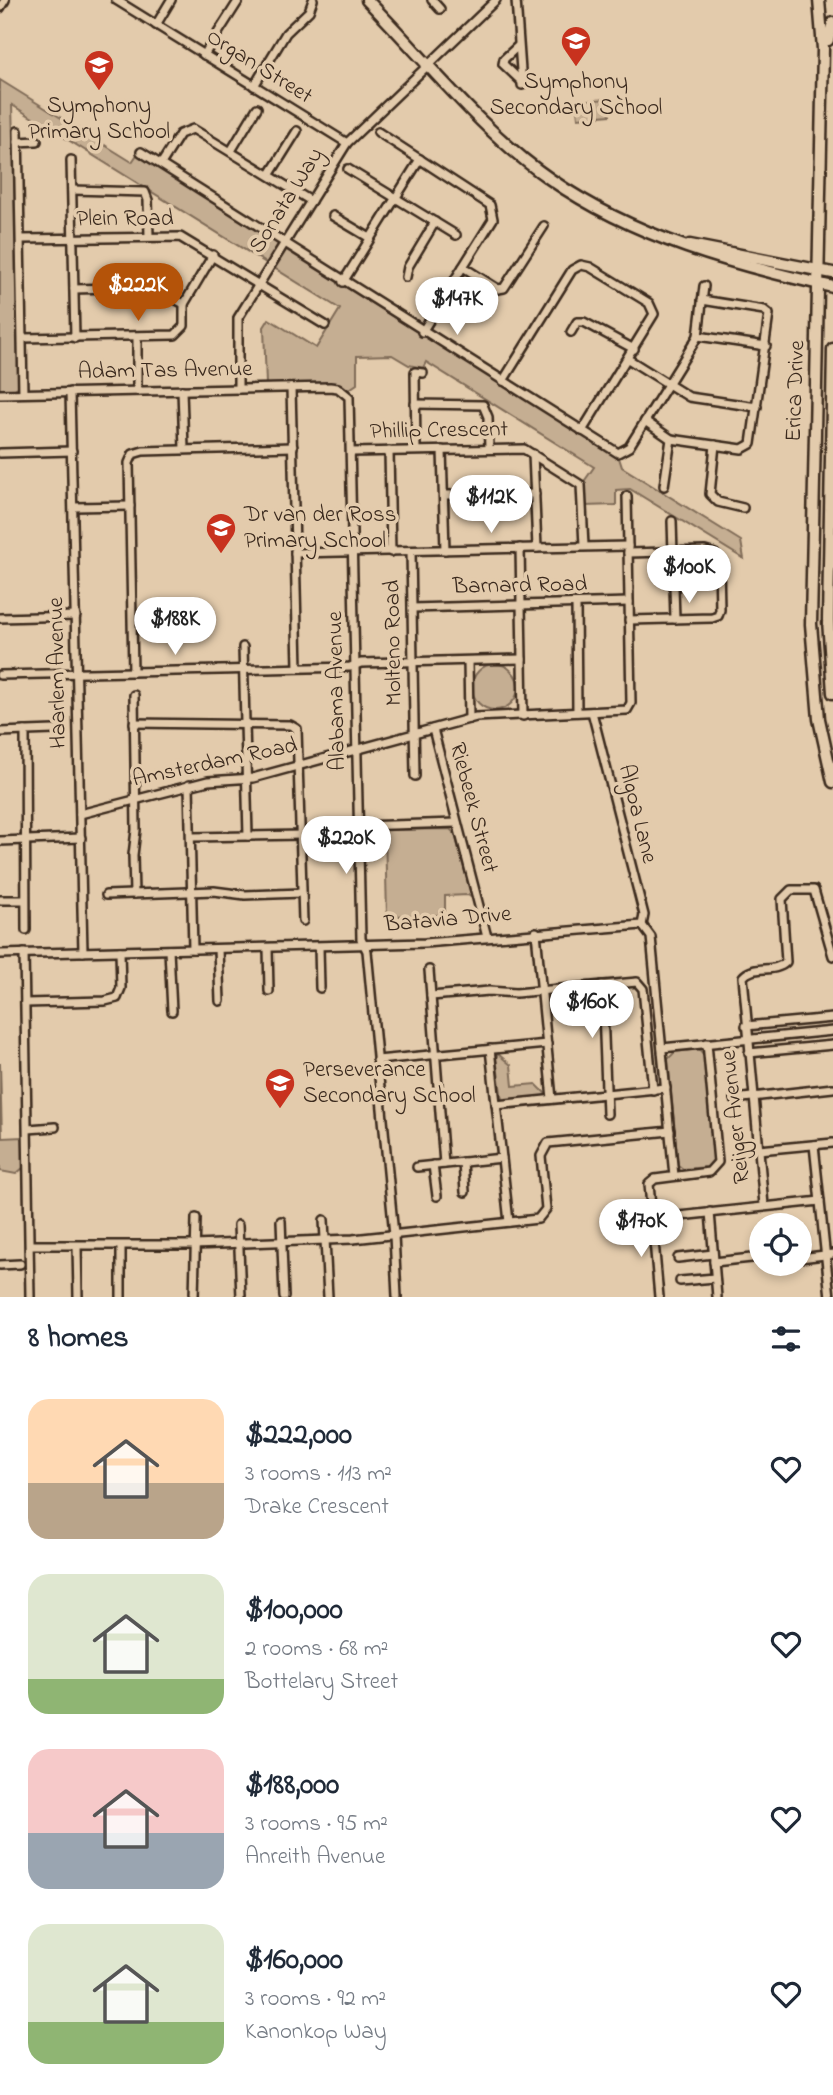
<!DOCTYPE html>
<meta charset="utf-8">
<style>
:root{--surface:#fff;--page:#f2f2f3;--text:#1f2937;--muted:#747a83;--accent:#b45309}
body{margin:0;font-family:"Indie Flower",sans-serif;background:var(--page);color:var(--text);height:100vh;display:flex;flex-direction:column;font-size:26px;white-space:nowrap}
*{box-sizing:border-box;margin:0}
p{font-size:23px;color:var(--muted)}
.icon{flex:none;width:38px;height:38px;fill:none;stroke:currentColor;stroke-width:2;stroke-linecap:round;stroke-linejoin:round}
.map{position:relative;height:1297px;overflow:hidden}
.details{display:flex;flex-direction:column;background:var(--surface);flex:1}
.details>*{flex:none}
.controls{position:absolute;left:749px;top:1213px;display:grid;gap:14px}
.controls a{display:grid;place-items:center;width:63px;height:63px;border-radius:50%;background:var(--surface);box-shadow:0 4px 10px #0003;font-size:35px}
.price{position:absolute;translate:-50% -60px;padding:0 16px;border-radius:24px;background:#fff;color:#222;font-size:23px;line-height:46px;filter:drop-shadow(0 2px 4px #0008)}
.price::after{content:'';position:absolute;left:50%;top:42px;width:21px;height:16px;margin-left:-10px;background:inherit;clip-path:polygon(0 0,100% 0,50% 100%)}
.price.active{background:var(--accent);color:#fff}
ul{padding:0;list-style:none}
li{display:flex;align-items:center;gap:21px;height:175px;padding:0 28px}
li span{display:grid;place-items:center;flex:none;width:196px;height:140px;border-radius:21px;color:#555}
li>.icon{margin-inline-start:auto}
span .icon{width:84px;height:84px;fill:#fffc;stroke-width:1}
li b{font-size:30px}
h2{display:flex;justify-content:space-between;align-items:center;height:84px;padding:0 28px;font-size:30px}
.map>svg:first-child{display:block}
</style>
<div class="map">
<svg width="833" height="1297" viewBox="0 0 833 1297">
<rect width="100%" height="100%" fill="#e3cbac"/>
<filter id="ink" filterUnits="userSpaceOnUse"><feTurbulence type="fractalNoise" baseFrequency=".0143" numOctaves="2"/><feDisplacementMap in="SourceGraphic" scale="14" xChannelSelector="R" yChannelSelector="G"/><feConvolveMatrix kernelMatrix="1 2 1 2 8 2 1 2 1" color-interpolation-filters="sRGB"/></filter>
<g filter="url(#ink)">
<g fill="#c5ae92" stroke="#806c58" stroke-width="2">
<polygon points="0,80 132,162 138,153 277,241 288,251 619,458 622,467 741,541 744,559 630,489 616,490 616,505 584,506 583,483 594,467 426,362 423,368 409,365 392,355 357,356 357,384 348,390 333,383 266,385 264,327 269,319 316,348 340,309 12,105 20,385 15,389 0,389"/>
<polygon points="609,99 610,115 578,118 576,101"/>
<circle cx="495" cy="687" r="23"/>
<polygon points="450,829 455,834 472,898 468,895 445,896 445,915 387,916 385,830"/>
<polygon points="699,1049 705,1056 715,1160 709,1167 683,1169 678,1165 668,1059 675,1052"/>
<polygon points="498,1054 511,1065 513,1086 536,1084 546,1094 541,1097 502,1100 496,1058"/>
<polygon points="0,1063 2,1138 23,1137 24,1167 16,1174 0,1171"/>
</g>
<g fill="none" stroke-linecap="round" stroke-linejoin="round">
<g stroke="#3b2a1e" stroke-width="12">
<g id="minor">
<polyline points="116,0 347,143"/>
<polyline points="432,0 440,9"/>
<polyline points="516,0 522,85"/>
<polyline points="0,8 5,0"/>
<polyline points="156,25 171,0"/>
<polyline points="518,46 504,59 503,64 521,81"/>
<polyline points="204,55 239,0"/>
<polyline points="254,86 286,33 309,11 313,0"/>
<polyline points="18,131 23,393"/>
<polyline points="378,132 490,205 493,219 422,332"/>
<polyline points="18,142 37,141"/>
<polyline points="231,151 257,108"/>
<polyline points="141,152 618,453 629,447 698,336 704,286"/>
<polyline points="71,160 75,338"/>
<polyline points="161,164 180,134 193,129 311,201"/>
<polyline points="348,169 456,235"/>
<polyline points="270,174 297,131"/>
<polyline points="72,190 145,192 148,200 149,236"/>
<polyline points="333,216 370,238"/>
<polyline points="21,239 180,237 325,325"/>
<polyline points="463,267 498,289 504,288 544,226"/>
<polyline points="406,277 408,267 435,222"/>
<polyline points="343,282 420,159"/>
<polyline points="74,289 152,287 184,304"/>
<polyline points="571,332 577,322 584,322 634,349"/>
<polyline points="698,336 766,346"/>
<polyline points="23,338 175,335 184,326 184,304 213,255"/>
<polyline points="628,359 689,397 757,407"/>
<polyline points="503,381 572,270 581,265 590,267 649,303 654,314 582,431"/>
<polyline points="291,388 298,668"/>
<polyline points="238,389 238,318 347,143 496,0"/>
<polyline points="182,390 184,449"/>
<polyline points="137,391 137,337"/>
<polyline points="70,392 83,952"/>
<polyline points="0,394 330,387 338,388 349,397 361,939 367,951 394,1235 397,1297"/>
<polyline points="415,404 483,405 488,417 489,448"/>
<polyline points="645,421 671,439 742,449 751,444 769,314 764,310 702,300"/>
<polyline points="715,445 710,494 718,502 743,508"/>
<polyline points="416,450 415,372 423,373"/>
<polyline points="442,450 445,550"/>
<polyline points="389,451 391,552"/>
<polyline points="351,452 524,449 581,485 584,546"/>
<polyline points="0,453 72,451"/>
<polyline points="533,454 537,548"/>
<polyline points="664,486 671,439"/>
<polyline points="444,495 535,494"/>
<polyline points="74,507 130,506"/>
<polyline points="672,521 675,619"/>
<polyline points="520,548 523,716"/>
<polyline points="411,551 415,776"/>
<polyline points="295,553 628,546"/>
<polyline points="628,553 705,551 715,554 719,563 720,610 718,616 712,618 629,620"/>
<polyline points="576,604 577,712"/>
<polyline points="412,608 629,602"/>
<polyline points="0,618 76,616"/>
<polyline points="243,647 248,836"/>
<polyline points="468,661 469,719"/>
<polyline points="133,672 129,463 133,454 143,451 293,447"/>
<polyline points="0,675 350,667 361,663 522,659"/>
<polyline points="134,695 136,830 133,855 134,894"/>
<polyline points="592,712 644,915 642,925"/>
<polyline points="134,723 290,725 297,729 303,921"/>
<polyline points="433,729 487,937"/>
<polyline points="25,731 26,930"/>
<polyline points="0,732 54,730"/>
<polyline points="189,785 193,949"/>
<polyline points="80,814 208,781 253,778 476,717 627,710 631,703 627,496"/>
<polyline points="359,826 457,823"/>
<polyline points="192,837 359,834"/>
<polyline points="0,841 81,838"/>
<polyline points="106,895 214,891 245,895 302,893"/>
<polyline points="0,900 25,900"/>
<polyline points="536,932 552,1099"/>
<polyline points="319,947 320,988"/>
<polyline points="268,948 269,991"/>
<polyline points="218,949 220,1001"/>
<polyline points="169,950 172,1011"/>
<polyline points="24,953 30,1297"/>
<polyline points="0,954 425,943 642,925 651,937 674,1176"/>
<polyline points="429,970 444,1164"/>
<polyline points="602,985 607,1114"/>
<polyline points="431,996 489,991 516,993 637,982 643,989 653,1090"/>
<polyline points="25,1003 105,1001 117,998 121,988 120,951"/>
<polyline points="746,1026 833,1018"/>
<polyline points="662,1048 833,1031"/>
<polyline points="490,1049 509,1222"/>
<polyline points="749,1053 833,1045"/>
<polyline points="377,1060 547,1044"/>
<polyline points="734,1099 833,1088"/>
<polyline points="496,1105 666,1088"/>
<polyline points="28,1129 55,1127"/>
<polyline points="814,1145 830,1297"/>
<polyline points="759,1150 833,1143"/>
<polyline points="463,1162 465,1192"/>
<polyline points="433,1165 437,1196"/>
<polyline points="417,1167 502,1158"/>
<path d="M764 1205 743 977C753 964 774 974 786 962L782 899 791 890H814L833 956"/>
<polyline points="710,1212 717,1297"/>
<polyline points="651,1219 820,1201"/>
<polyline points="324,1220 328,1297"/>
<polyline points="281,1221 284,1297"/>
<polyline points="238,1225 241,1297"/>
<polyline points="30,1245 194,1245 353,1239 538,1219 546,1209 541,1156 548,1143 670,1131"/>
<polyline points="77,1246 78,1297"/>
<polyline points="678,1258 713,1254"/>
<polyline points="800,1258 833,1254"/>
<polyline points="714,1262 761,1257"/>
<polyline points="0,1265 20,1264"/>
<polyline points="680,1281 715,1278"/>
<polyline points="121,1297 121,1246"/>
<polyline points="194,1297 196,1218"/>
<polyline points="659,1297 649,1184 655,1179 709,1172 718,1162 707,1043"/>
</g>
</g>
<g stroke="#3b2a1e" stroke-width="15">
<g id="secondary">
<path d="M367 0C425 59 482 132 550 179 635 238 734 265 833 287"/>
<polyline points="819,0 823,49 811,624 819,719 833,782"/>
<polyline points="828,40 833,23"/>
<polyline points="690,245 833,273"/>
<polyline points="833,349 828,620 833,693"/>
</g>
</g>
<use href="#minor" stroke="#e3cbac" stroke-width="7"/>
<use href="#secondary" stroke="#e3cbac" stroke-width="10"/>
</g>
</g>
<defs>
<g id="school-pin" transform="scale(1.575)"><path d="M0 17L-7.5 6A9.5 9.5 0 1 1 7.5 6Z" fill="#c8321e" stroke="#e3cbac"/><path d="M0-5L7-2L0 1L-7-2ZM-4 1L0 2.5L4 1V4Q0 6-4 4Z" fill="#fff"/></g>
</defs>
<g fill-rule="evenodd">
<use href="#school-pin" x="576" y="41"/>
<use href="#school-pin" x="99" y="65"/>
<use href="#school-pin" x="221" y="528"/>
<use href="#school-pin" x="280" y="1083"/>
</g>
<g text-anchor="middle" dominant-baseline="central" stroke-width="7" stroke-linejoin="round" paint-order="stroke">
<g font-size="23" fill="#3b2a1e" stroke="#e3cbac">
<text transform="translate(259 67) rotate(32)">Organ Street</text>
<text transform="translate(287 201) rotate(-58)">Sonata Way</text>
<text x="125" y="219">Plein Road</text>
<text transform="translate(165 371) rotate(-1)">Adam Tas Avenue</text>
<text transform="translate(796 391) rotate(-88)">Erica Drive</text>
<text transform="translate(439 431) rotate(-1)">Phillip Crescent</text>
<text transform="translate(520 586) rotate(-1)">Barnard Road</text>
<text transform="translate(394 643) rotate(-91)">Molteno Road</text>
<text transform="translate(58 673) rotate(-91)">Haarlem Avenue</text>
<text transform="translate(337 691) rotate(-91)">Alabama Avenue</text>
<text transform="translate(215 763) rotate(-12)">Amsterdam Road</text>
<text transform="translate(473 808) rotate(75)">Riebeek Street</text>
<text transform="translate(637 814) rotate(76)">Algoa Lane</text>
<text transform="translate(448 920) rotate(-5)">Batavia Drive</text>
<text transform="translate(736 1117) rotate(-96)">Reijger Avenue</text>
</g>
<g font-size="23" fill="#3b2a1e" stroke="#e3cbac">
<text x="576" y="82">Symphony<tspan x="576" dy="26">Secondary School</tspan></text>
<text x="99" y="106">Symphony<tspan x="99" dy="26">Primary School</tspan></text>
<text x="244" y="515" text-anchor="start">Dr van der Ross<tspan x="244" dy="26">Primary School</tspan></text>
<text x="303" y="1070" text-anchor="start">Perseverance<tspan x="303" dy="26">Secondary School</tspan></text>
</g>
</g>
</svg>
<div class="controls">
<a><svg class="icon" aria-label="locate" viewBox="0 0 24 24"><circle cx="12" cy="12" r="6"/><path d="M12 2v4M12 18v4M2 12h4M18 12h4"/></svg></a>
</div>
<b class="price active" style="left:138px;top:323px">$222K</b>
<b class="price" style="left:457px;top:337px">$147K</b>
<b class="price" style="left:491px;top:535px">$112K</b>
<b class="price" style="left:689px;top:605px">$100K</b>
<b class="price" style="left:175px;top:657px">$188K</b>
<b class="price" style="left:346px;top:876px">$220K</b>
<b class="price" style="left:592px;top:1040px">$160K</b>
<b class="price" style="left:641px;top:1259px">$170K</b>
</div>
<section class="details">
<h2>8 homes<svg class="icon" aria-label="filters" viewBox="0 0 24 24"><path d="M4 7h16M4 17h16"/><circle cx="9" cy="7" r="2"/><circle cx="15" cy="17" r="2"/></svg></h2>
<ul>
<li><span style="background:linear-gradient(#ffd9b3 60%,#b9a48a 0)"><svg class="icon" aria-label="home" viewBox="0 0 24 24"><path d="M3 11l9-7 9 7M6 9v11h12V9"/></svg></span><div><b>$222,000</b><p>3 rooms · 113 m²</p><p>Drake Crescent</p></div><svg class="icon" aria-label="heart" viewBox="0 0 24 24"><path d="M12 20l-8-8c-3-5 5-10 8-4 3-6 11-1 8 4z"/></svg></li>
<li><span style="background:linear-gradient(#dfe7d0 75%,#8fb573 0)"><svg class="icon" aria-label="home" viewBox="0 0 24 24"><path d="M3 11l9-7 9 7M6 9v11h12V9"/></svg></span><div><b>$100,000</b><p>2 rooms · 68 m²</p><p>Bottelary Street</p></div><svg class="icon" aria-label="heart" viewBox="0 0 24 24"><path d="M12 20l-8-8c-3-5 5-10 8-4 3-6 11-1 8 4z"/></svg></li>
<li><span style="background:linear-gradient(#f6c9c9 60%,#9aa5b1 0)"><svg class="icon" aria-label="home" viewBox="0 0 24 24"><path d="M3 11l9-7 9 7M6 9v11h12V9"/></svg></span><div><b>$188,000</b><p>3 rooms · 95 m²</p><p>Anreith Avenue</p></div><svg class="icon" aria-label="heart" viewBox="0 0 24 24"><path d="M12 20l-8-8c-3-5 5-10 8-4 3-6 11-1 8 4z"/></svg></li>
<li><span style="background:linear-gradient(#dfe7d0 70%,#8fb573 0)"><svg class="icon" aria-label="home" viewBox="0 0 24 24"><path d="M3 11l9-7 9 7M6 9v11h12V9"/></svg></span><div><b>$160,000</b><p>3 rooms · 92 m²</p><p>Kanonkop Way</p></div><svg class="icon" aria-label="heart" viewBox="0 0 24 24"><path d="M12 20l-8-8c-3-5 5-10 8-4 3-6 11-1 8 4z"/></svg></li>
</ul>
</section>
